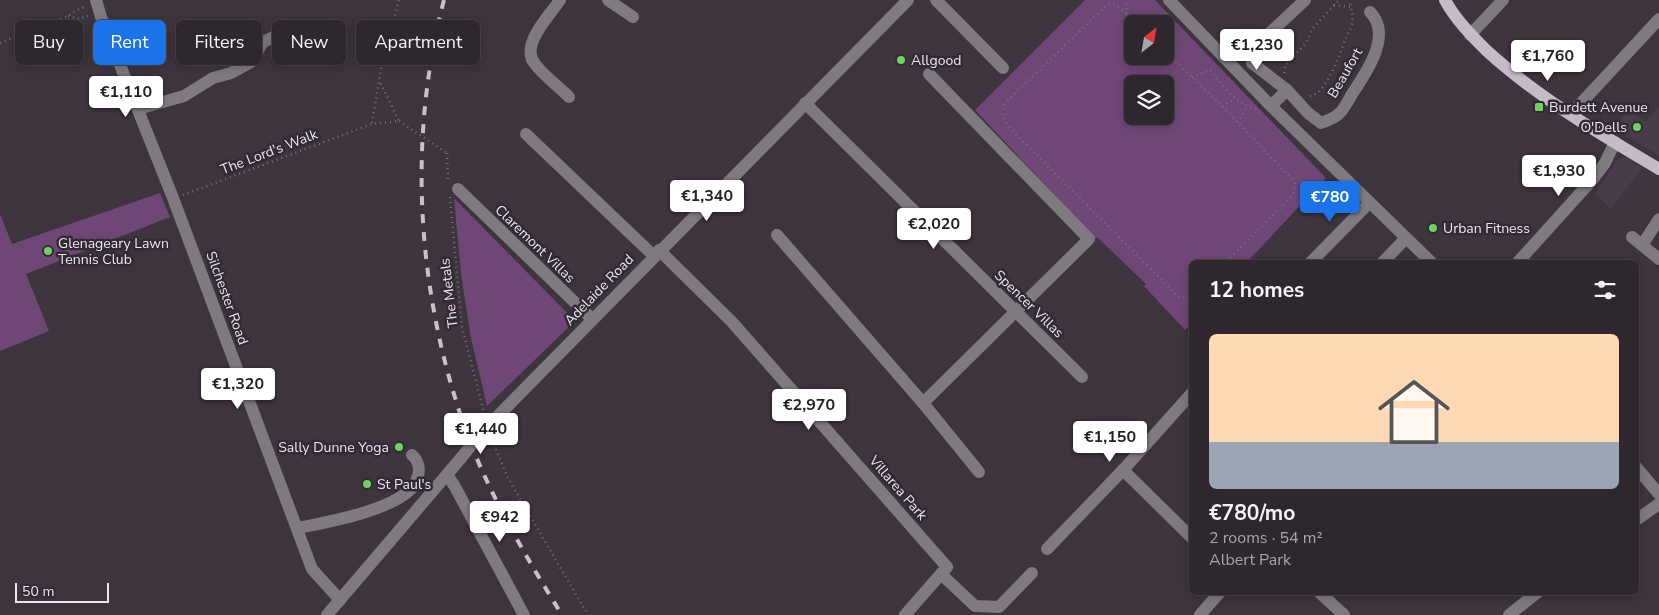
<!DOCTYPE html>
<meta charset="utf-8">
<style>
:root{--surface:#2e272e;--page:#3a333a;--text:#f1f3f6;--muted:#a7a5aa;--line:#49444a;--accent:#1a73e8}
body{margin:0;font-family:"Nunito Sans",sans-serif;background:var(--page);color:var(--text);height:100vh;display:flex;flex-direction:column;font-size:19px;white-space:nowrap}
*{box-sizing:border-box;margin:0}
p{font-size:16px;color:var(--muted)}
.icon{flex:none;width:28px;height:28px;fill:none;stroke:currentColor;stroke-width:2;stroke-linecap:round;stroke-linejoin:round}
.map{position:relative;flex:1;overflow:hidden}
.drawer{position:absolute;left:1189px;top:260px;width:450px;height:335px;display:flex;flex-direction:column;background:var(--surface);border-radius:8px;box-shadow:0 2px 12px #0003,0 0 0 1px var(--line)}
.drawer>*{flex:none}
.banner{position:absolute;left:15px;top:20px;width:475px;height:45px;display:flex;gap:10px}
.needle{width:32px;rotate:31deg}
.controls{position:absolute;left:1124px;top:15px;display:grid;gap:10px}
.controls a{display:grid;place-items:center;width:50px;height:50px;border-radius:8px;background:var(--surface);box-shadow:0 2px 12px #0003,0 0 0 1px var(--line);font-size:25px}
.scale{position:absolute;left:15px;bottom:12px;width:94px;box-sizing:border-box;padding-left:5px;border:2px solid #ebe6ec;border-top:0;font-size:14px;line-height:18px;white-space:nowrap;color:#ebe6ec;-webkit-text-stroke:4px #322a34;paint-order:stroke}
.price{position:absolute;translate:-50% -42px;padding:0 11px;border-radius:5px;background:#fff;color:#222;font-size:16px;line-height:32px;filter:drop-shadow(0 1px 2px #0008)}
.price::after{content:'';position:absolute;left:50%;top:30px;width:15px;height:11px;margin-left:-8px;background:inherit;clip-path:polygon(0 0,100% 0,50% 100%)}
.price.active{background:var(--accent);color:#fff}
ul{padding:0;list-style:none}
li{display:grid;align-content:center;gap:10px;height:265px;padding:0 20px}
li span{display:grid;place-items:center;height:155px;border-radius:8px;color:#555}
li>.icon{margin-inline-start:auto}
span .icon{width:90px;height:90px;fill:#fffc;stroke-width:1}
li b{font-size:21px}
h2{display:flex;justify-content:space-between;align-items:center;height:60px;padding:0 20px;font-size:21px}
.chip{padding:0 18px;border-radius:8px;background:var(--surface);box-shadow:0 2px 12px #0003,0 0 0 1px var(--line);font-size:18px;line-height:45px}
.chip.active{background:var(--accent);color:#fff}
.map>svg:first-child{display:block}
</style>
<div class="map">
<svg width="1659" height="615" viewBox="0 0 1659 615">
<rect width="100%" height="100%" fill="#3d343e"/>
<g fill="#483b4a">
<polygon points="1659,107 1659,156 1613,127 1629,109 1646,122"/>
<polygon points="1624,156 1642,168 1611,209 1595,194 1618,159"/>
</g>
<g fill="#6f4777" fill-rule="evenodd">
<path d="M1085 0H1155L1326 178 1247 262H1191V323L1185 330 1144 286 1146 284 1097 237 1096 239 975 110ZM1132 24H1165V56H1132ZM1132 84H1165V116H1132Z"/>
<polygon points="160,193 170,217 26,274 49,331 0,351 0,214 12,244"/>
<polygon points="454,198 575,321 487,406 471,338 461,274"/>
</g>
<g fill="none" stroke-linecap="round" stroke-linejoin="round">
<g stroke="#776f78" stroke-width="2.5" stroke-dasharray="1 4" stroke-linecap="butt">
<polyline points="1334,5 1350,7"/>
<polyline points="1126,14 1127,0"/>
<polyline points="68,16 79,19 88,16"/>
<path d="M1137 24 1118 6 1113 4 1107 5 1005 103C1000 113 1003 118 1009 127L1180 298H1187L1191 296"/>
<polyline points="1155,24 1167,13"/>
<polyline points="0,43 68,16 75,11 86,6"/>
<path d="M1165 51 1222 106 1293 180C1297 188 1295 191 1290 198L1226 262"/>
<polyline points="1284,73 1285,66 1306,43 1313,28 1339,0"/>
<path d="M1192 77 1210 70C1224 86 1235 104 1257 109"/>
<path d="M1310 96C1327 94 1340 52 1346 38 1348 33 1351 29 1352 23 1354 16 1350 8 1350 0"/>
<polyline points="1222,106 1235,99"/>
<polyline points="372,123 381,68 399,0"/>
<polyline points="1238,123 1247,107"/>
<polyline points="447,153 448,182"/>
<polyline points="183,195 372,124 399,121 379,80"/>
<polyline points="450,197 462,327 484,413"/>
<polyline points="492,440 508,478 588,615"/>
</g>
<g stroke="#7e7a7f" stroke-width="12">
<polyline points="96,0 101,17 173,198 312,569 340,600"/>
<path d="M560 0C550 15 519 46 535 64 544 76 558 86 569 97"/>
<polyline points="608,0 633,17"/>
<polyline points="936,0 1003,68"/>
<polyline points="1169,0 1271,106 1431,262"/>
<polyline points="1470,35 1503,0"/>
<path d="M1287 90 1308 113 1321 123C1326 121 1332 119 1336 116 1343 112 1348 101 1352 94 1366 73 1393 35 1370 12"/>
<polyline points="805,103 1082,377"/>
<polyline points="1271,106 1287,90 1252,63 1252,54 1259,43 1305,0"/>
<polyline points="138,109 184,96 213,78 231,73 251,62 263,42 280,34 294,36 303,42 312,55"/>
<polyline points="1571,114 1659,19"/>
<polyline points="526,134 654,256"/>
<polyline points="458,189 592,319"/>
<polyline points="777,235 923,403 979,472"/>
<polyline points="1632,237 1659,259"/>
<polyline points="1642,245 1659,219"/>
<polyline points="659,250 732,322 947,567 905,615"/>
<polyline points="1311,262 1369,203"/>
<polyline points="1383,262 1406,238"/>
<polyline points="1518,262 1593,179 1605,163 1615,142"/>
<polyline points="923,403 1089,239 929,74"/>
<polyline points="480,434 908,0"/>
<polyline points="1636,467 1659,494"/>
<polyline points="1123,470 1191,537"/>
<polyline points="447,475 454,485 524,615"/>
<polyline points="1636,520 1659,504"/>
<path d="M298 528C328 522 389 511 411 489 415 486 416 480 418 476 420 468 418 460 412 455"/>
<polyline points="1047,549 1123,470 1191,394"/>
<polyline points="941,574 975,606 999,607 1032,573"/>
<polyline points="1319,592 1344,615"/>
<polyline points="327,615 461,458"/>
<polyline points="1200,615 1220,592"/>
<polyline points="1509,615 1538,592"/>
</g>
<path stroke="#c4bbc6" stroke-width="12" d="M1445 0C1455 19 1471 35 1486 50 1537 97 1599 133 1659 169"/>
<path stroke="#c7c2c8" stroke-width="4" stroke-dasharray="9 9" stroke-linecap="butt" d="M444 0C407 140 417 292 465 428 488 493 526 557 562 615"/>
<polyline stroke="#776f78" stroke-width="2.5" stroke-dasharray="1 4" stroke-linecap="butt" points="399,121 447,153"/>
<polyline stroke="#7e7a7f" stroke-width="12" points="461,458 480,434"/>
</g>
<g fill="#6fd35f" stroke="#322a34" stroke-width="2">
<circle cx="901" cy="60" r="5"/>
<rect x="1534" y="102" width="10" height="10" rx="2.5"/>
<circle cx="1637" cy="127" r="5"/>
<circle cx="1433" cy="228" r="5"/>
<circle cx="48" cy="251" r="5"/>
<circle cx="399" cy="447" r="5"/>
<circle cx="367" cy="484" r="5"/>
</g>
<g text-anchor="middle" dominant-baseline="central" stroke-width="5" stroke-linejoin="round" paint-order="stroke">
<g font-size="14" fill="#ebe6ec" stroke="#322a34" text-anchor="start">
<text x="911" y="60">Allgood</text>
<text x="1549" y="107">Burdett Avenue</text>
<text x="1627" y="127" text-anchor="end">O'Dells</text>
<text x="1443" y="228">Urban Fitness</text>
<text x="58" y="243">Glenageary Lawn<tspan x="58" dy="16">Tennis Club</tspan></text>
<text x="389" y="447" text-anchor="end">Sally Dunne Yoga</text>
<text x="377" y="484">St Paul's</text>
</g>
<g font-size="14" fill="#ebe6ec" stroke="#322a34">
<text transform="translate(1345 73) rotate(-60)">Beaufort</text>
<text transform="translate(269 152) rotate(-21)">The Lord's Walk</text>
<text transform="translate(535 244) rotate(44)">Claremont Villas</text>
<text transform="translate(599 290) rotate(-46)">Adelaide Road</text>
<text transform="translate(449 293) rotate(-97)">The Metals</text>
<text transform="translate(227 298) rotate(70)">Silchester Road</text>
<text transform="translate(1029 304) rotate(44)">Spencer Villas</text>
<text transform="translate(898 488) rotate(49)">Villarea Park</text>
</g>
</g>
</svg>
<div class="controls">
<a><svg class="needle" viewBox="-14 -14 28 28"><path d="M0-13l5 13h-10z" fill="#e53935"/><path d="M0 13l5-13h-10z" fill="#a7a5aa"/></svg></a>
<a><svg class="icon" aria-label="layers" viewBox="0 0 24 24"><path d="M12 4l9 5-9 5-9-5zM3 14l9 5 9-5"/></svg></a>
</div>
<div class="scale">50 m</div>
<b class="price" style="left:1257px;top:71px">€1,230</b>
<b class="price" style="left:1548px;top:82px">€1,760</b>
<b class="price" style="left:126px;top:118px">€1,110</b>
<b class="price" style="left:1559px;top:197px">€1,930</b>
<b class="price" style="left:707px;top:222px">€1,340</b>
<b class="price active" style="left:1330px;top:223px">€780</b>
<b class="price" style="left:934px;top:250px">€2,020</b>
<b class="price" style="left:238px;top:410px">€1,320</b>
<b class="price" style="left:809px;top:431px">€2,970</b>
<b class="price" style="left:481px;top:455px">€1,440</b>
<b class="price" style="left:1110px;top:463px">€1,150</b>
<b class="price" style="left:500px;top:543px">€942</b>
<div class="banner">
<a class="chip">Buy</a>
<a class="chip active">Rent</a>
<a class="chip">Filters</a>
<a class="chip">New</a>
<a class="chip">Apartment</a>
</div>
<section class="drawer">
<h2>12 homes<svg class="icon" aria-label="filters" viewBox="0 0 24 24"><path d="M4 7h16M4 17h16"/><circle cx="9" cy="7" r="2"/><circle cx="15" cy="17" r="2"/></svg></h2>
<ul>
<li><span style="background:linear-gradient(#ffd9b3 70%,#9aa5b1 0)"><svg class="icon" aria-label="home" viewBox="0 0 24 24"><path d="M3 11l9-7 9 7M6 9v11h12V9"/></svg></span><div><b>€780/mo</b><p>2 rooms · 54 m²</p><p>Albert Park</p></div></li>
</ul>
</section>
</div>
